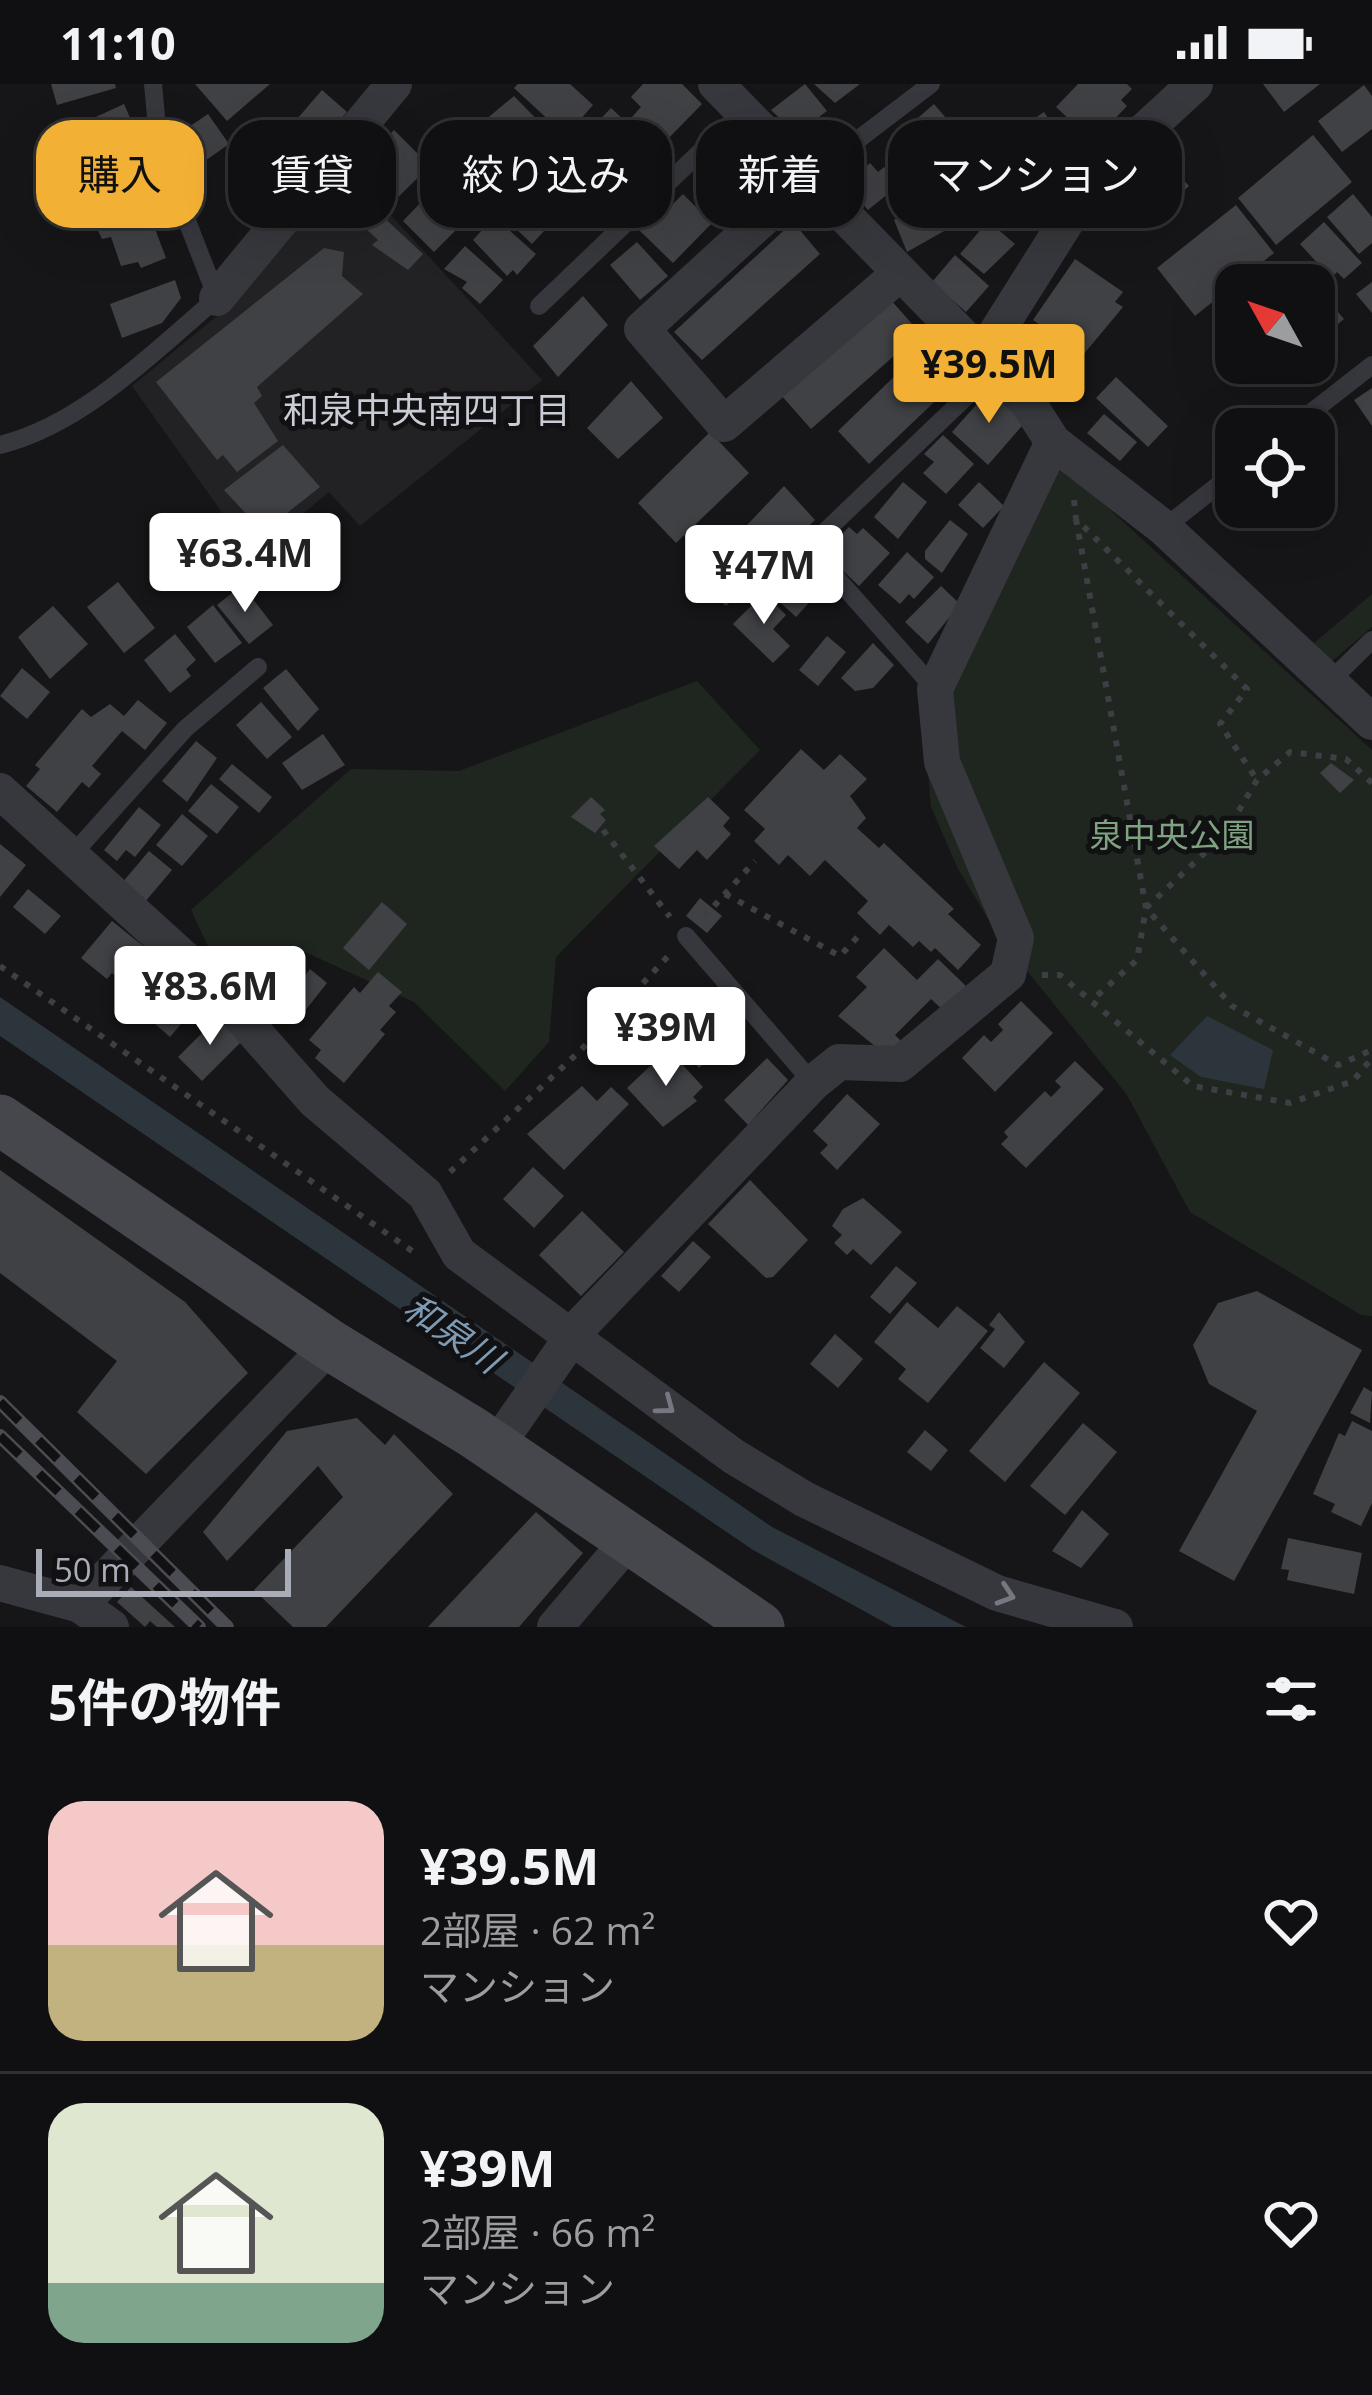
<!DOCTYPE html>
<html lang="ja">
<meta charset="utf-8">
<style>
:root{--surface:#101012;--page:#19191b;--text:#f1f3f6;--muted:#9c9d9f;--line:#303032;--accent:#f2b134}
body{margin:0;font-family:"Open Sans","Noto Sans JP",sans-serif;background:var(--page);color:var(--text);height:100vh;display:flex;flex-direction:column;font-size:45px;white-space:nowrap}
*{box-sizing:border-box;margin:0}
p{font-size:39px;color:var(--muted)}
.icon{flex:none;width:66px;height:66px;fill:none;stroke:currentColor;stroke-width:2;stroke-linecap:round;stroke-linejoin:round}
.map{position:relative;height:1543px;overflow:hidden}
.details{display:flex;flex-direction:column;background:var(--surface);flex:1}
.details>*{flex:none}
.hud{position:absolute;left:36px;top:36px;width:1302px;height:108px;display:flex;gap:24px}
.needle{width:78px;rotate:310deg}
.buttons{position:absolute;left:1215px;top:180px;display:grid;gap:24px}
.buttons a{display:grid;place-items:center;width:120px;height:120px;border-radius:24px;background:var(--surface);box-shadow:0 12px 48px #0002,0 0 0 3px var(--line);font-size:60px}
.scale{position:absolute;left:36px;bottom:30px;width:255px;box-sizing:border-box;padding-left:12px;border:6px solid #a8adb8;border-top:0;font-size:33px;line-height:42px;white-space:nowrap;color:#a8adb8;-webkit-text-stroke:9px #111113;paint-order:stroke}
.price{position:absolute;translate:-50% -102px;padding:0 27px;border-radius:12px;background:#fff;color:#222;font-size:39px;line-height:78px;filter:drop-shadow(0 3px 6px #0008)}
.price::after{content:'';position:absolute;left:50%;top:72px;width:36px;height:27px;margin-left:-18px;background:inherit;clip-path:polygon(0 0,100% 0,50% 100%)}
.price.on{background:var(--accent);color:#111}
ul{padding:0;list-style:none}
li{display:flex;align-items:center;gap:36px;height:300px;padding:0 48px}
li+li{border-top:3px solid var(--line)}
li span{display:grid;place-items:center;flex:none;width:336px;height:240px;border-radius:36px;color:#555}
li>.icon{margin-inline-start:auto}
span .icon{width:144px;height:144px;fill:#fffc;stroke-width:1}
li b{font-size:51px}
h2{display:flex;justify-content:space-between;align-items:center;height:144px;padding:0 48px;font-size:51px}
.tag{padding:0 42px;border-radius:36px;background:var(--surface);box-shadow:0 12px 48px #0002,0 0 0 3px var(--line);font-size:42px;line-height:108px}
.tag.on{background:var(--accent);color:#111}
.status{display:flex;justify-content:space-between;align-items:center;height:84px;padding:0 60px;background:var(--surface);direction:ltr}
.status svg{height:33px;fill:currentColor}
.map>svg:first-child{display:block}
</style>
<div class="status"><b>11:10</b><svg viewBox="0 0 49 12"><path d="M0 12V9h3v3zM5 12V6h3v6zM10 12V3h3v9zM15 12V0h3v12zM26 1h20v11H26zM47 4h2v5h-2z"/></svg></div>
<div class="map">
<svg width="1372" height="1543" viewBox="0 0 1372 1543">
<rect width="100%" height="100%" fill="#161618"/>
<polygon fill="#222225" points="345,81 542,296 360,442 329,408 253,472 132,302 224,226"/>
<g fill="#1e261f">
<polygon points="1058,378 1372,666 1372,1232 1361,1231 1190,1128 1127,1011 996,848 958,785 931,723 928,689 940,615"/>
<polygon points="1372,510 1372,543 1331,578 1313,560"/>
<polygon points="697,597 760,666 556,873 549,958 505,1007 414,918 305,868 264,910 217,882 191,826 351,685 459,687"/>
</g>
<g fill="#2c353c">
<polygon points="0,913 772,1443 966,1543 893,1543 753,1466 0,952"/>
<polygon points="1207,932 1273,966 1264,1005 1201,993 1170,971"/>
</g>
<g fill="#404145">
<polygon points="51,0 115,0 116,4 57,21"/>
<polygon points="195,0 270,0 227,37"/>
<polygon points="518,0 570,0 593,21 566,52 514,4"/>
<polygon points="643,0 682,0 702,20 661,62 632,33 641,23 631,13"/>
<polygon points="805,0 827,27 815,36 821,43 803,57 771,26"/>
<polygon points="814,0 860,0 835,19"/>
<polygon points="1078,0 1127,0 1132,5 1121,16 1127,22 1106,44 1100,38 1087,52 1056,23"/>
<polygon points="1263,0 1320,0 1284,28"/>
<polygon points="1364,1 1372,12 1372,45 1342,68 1318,37"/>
<polygon points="322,6 347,28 322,57 297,35"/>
<polygon points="514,12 549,48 498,99 459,58"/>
<polygon points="124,20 144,66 62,99 46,56"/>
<polygon points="934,20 963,54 941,74 911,40"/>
<polygon points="611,24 649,60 633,77 629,73 619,83 615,79 598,96 569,68"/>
<polygon points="1044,28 1072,69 1044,88 1016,47"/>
<polygon points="208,30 229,60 195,84 177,58 183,53 180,49"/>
<polygon points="907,42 932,82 906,103 887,80 903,68 892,55"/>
<polygon points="282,45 309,72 276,105 249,78"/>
<polygon points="394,46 430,82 391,120 355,85"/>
<polygon points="1313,51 1352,98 1276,161 1238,114"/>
<polygon points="1012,52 1027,74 982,102 968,82"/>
<polygon points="1150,61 1189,102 1154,135 1117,95"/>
<polygon points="730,69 755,94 719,131 694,106"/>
<polygon points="870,79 878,88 884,83 899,101 868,126 846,100"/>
<polygon points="456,85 487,115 434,168 403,137 427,112 434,119 441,111 435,106"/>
<polygon points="961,87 983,117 954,139 931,108"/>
<polygon points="1029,94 1048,121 1016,144 993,120"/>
<polygon points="140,105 166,174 141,184 138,178 121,182 111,153 102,155 94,138 80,143 71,123 107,109 111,116"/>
<polygon points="527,105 556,134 532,160 511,140 522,128 513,120"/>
<polygon points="683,110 712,139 673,179 638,145 651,132 656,137"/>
<polygon points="1353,110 1372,133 1372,159 1359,170 1327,133"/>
<polygon points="925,115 946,146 907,168 894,136"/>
<polygon points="1236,121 1274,169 1195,232 1157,184"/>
<polygon points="377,127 423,170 408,186 372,161 378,156 363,142"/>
<polygon points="494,133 536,170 517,191 513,186 507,192 473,156"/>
<polygon points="988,137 1015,160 984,190 960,170"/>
<polygon points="793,138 820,170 702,276 674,248"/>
<polygon points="1324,138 1362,179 1344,195 1337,188 1331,194 1300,160"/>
<polygon points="637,158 668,192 640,216 610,181"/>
<polygon points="465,162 503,196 480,220 462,204 467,198 444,185"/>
<polygon points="324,164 344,168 342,192 363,210 257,303 262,312 254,319 278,357 237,388 223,371 217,376 156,298"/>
<polygon points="955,171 989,202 966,228 932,198"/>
<polygon points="1075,175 1123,208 1115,218 1123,223 1083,271 1033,236"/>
<polygon points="1305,189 1344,235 1314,260 1314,201 1291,201"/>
<polygon points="175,196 181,214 162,239 122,254 110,220"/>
<polygon points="1372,198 1372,229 1356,210"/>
<polygon points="583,212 608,241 558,293 533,262"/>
<polygon points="890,215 920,249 811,345 781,311"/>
<polygon points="938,250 970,284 869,380 838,347"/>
<polygon points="1035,258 1075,298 1062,314 1020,277 1016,282 1004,272 1015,260 1025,269"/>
<polygon points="1116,293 1168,342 1148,363 1096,314"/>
<polygon points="631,297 663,334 618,375 587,344"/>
<polygon points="991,304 1027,336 988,381 952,348"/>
<polygon points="1372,304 1372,342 1354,316"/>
<polygon points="1104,330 1137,358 1120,377 1087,349"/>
<polygon points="710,348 749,389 676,459 638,419"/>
<polygon points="943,351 974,380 946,410 923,389 934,378 924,370"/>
<polygon points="283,361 320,403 253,456 241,440 249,433 224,406"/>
<polygon points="903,398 927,418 898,455 874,433"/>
<polygon points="979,398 1004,422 983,444 958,421"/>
<polygon points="784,402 815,436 726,522 696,495"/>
<polygon points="950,436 968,450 942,489 925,475 925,467"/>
<polygon points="849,443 857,450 863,444 890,469 859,502 839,483 842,479 835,472 840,468 832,460"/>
<polygon points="907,468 934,493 914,515 909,510 900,520 878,501"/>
<polygon points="794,482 820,507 796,533 769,508"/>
<polygon points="118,498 155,544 124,569 87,523"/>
<polygon points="242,501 273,541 249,560 217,521"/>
<polygon points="941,502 960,520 928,560 905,538"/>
<polygon points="764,509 786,531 773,545 790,562 773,579 733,540"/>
<polygon points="213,521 242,559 215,579 187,543"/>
<polygon points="53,522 88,560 50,595 18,553"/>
<polygon points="175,550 196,576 186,585 191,592 170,609 144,576"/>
<polygon points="827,552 846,568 818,602 799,586"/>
<polygon points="873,559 894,581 873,604 855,607 841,594"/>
<polygon points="22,584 50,608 27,635 0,612"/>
<polygon points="286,585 319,625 298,647 263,604"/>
<polygon points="138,616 167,639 145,666 122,647 92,682 101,690 89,704 82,698 57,728 26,702 40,685 35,681 82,625 91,633 110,620 124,632"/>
<polygon points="261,618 292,653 267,675 236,641"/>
<polygon points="323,650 345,681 302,706 282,679"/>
<polygon points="196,657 217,674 187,718 162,697"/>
<polygon points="801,665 824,686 840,670 867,695 850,712 866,734 857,744 879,764 884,759 954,825 948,830 981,861 958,886 935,864 931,868 919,857 913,863 889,841 880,851 857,829 868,817 825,776 810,792 788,771 779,781 754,757 765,745 744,726"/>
<polygon points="1331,679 1354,696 1340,709 1320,689"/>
<polygon points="232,680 272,713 259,729 219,695"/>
<polygon points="211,700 239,723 217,750 188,727"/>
<polygon points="591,713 605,726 600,730 606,736 595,749 571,733"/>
<polygon points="708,713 730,734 723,742 731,750 707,776 697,766 679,785 654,762"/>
<polygon points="139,723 161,741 135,773 126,766 117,777 104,766"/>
<polygon points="182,730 208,752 182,782 156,761"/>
<polygon points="0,760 26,781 0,813"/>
<polygon points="149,767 172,786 144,819 121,800"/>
<polygon points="28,805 61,832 45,850 13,823"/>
<polygon points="700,814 722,832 707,849 686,832"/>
<polygon points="382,818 407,840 369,886 343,864"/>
<polygon points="112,837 163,878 137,909 112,889 107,895 81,874"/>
<polygon points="884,864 917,896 938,875 967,903 944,927 931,915 895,951 902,958 887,972 838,932 867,903 856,893"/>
<polygon points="310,885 327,899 304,928 286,914"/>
<polygon points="172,886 204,913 170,953 138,925"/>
<polygon points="378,888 402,908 389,922 396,928 380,946 385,950 344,999 315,974 321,966 309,956 354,903 360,909"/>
<polygon points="1021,917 1053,949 995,1008 962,974 984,951 991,958 1003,946 998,940"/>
<polygon points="710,919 737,948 699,984 672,955"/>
<polygon points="219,932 243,956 202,997 178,973"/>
<polygon points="668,965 703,1003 693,1013 697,1017 663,1043 627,1004"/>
<polygon points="767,974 788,996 748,1041 724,1016"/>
<polygon points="1075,977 1104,1005 1026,1084 1001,1060 1008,1053 1004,1048 1045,1007 1051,1013 1061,1003 1055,997"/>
<polygon points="582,1002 597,1017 611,1003 629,1020 564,1086 527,1050"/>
<polygon points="847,1010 880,1040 837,1086 820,1069 828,1061 813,1047"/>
<polygon points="533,1083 564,1112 534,1144 503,1115"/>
<polygon points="0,1086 185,1218 248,1289 146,1390 77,1328 117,1277 0,1189"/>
<polygon points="750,1096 808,1156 773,1193 766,1194 708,1140"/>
<polygon points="863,1114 902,1148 871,1181 853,1165 847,1171 834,1159 842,1151 832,1142 843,1125"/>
<polygon points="582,1127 624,1168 581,1212 539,1171"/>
<polygon points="693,1157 711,1173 679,1208 661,1192"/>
<polygon points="896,1182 917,1199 890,1230 870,1213"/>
<polygon points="1257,1207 1362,1266 1234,1497 1179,1467 1257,1327 1209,1300 1193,1261 1218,1219"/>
<polygon points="907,1218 938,1244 957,1222 988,1247 928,1319 898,1295 906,1285 874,1258"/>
<polygon points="999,1228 1025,1258 1004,1284 980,1264 995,1245 989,1241"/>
<polygon points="835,1250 863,1275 838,1304 810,1280"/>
<polygon points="1044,1278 1080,1309 1005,1398 969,1367"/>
<polygon points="1364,1303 1372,1308 1370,1339 1350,1329"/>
<polygon points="357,1334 385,1361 394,1350 453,1410 326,1543 293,1543 254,1506 343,1413 318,1382 227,1477 203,1448 287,1347"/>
<polygon points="1352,1337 1372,1347 1372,1419 1361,1442 1331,1428 1335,1420 1313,1410 1339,1349 1345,1352"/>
<polygon points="1083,1339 1117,1368 1065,1431 1030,1402"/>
<polygon points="925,1346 948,1366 931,1387 907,1368"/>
<polygon points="1082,1426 1109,1450 1081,1484 1052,1467"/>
<polygon points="536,1428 583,1469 519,1543 428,1543"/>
<polygon points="1288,1454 1362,1469 1354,1510 1287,1496 1289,1486 1281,1485"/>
<polygon points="131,1503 175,1543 157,1543 150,1537 145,1543 117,1518"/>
</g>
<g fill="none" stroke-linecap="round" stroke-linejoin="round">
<g stroke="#3d3f44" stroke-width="6" stroke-dasharray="6 9" stroke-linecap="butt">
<polyline points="1074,416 1076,435 1247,605 1220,640 1257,696"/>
<polyline points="1076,435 1146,824 1137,876 1091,917"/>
<polyline points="1372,699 1346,675 1290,668 1257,696 1225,750 1146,824 1232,922 1338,981 1372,966"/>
<polyline points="603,746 670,833"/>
<polyline points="725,810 840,872 863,847"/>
<polyline points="704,833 755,777"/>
<polyline points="0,882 418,1171"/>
<polyline points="1042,891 1060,891 1193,1002 1290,1019 1353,997 1372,974"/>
<polyline points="450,1088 581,966 671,869"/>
</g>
<g stroke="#37383d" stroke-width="18">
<polyline points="805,96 931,0"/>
<polyline points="539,222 742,28"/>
<polyline points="1290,345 1372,281"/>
<path d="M0 361C82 341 154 268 217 214L159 65 153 0"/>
<polyline points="1164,444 1236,387"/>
<polyline points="1329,598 1372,556"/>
<polyline points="935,605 809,463 993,287"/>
<polyline points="72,771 185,645 258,583"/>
<polyline points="686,852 813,999"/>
</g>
<g stroke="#37383d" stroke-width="36">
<polyline points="716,0 1028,319 1053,358 1164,444 1372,638"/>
<polyline points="805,96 642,245 724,340 899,190"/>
<polyline points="217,214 394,0"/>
<polyline points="981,273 1095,92 1195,0"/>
<polyline points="0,707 211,899 315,1017 425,1110 459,1170 733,1372 804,1415 997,1509 1115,1543"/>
<polyline points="495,1364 579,1243 813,999 839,978 900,980 1008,890 1016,854 942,678 935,605 1053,358"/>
<polyline points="0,1499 80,1521 111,1543"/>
<polyline points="80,1521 330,1261"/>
<polyline points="555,1543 629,1456"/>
</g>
<polyline stroke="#45474d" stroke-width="51" points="0,1036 330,1261 474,1349 759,1543"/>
<g stroke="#4a4c52" stroke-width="14">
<g id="rail">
<polyline points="0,1318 227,1543"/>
<polyline points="0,1352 199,1543"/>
</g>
</g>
<use href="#rail" stroke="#111113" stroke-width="9" stroke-dasharray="27" stroke-linecap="butt"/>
</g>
<defs><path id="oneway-chevron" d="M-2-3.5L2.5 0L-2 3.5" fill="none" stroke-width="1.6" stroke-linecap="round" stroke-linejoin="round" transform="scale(3)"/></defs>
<g stroke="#757881">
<use href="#oneway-chevron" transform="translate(666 1322) rotate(37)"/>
<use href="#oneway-chevron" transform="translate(1006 1511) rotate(18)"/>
</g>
<g text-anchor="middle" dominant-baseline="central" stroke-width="10" stroke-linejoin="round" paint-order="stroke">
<g font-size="33" fill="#7fa381" stroke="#111113">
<text x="1172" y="750">泉中央公園</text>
</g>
<g font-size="36" fill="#c9ccd4" stroke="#111113">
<text x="427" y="325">和泉中央南四丁目</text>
</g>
<g font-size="36" font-style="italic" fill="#7f9bb3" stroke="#111113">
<text transform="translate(453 1249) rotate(34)">和泉川</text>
</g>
</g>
</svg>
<div class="buttons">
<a><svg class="needle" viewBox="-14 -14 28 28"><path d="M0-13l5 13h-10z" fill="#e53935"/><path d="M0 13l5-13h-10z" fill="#9c9d9f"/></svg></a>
<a><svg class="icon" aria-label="locate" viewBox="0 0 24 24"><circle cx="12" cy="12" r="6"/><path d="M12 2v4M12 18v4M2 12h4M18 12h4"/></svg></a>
</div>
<div class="scale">50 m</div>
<b class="price on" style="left:989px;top:342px">¥39.5M</b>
<b class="price" style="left:245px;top:531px">¥63.4M</b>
<b class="price" style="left:764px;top:543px">¥47M</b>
<b class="price" style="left:210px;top:964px">¥83.6M</b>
<b class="price" style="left:666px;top:1005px">¥39M</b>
<div class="hud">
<a class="tag on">購入</a>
<a class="tag">賃貸</a>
<a class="tag">絞り込み</a>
<a class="tag">新着</a>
<a class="tag">マンション</a>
</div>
</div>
<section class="details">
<h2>5件の物件<svg class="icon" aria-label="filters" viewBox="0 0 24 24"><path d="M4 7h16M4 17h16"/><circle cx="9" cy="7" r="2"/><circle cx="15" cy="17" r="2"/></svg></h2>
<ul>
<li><span style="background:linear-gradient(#f6c9c9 60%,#c2b280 0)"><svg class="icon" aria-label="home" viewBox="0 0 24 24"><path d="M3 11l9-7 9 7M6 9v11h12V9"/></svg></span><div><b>¥39.5M</b><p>2部屋 · 62 m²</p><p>マンション</p></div><svg class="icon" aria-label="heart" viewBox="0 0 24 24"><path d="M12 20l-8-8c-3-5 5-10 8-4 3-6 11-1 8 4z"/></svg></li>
<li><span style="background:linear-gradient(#dfe7d0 75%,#7fa58c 0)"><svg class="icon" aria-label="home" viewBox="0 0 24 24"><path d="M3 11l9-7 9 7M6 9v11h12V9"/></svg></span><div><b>¥39M</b><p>2部屋 · 66 m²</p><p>マンション</p></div><svg class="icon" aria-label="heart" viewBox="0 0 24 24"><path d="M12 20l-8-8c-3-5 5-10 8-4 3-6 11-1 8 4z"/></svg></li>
</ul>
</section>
